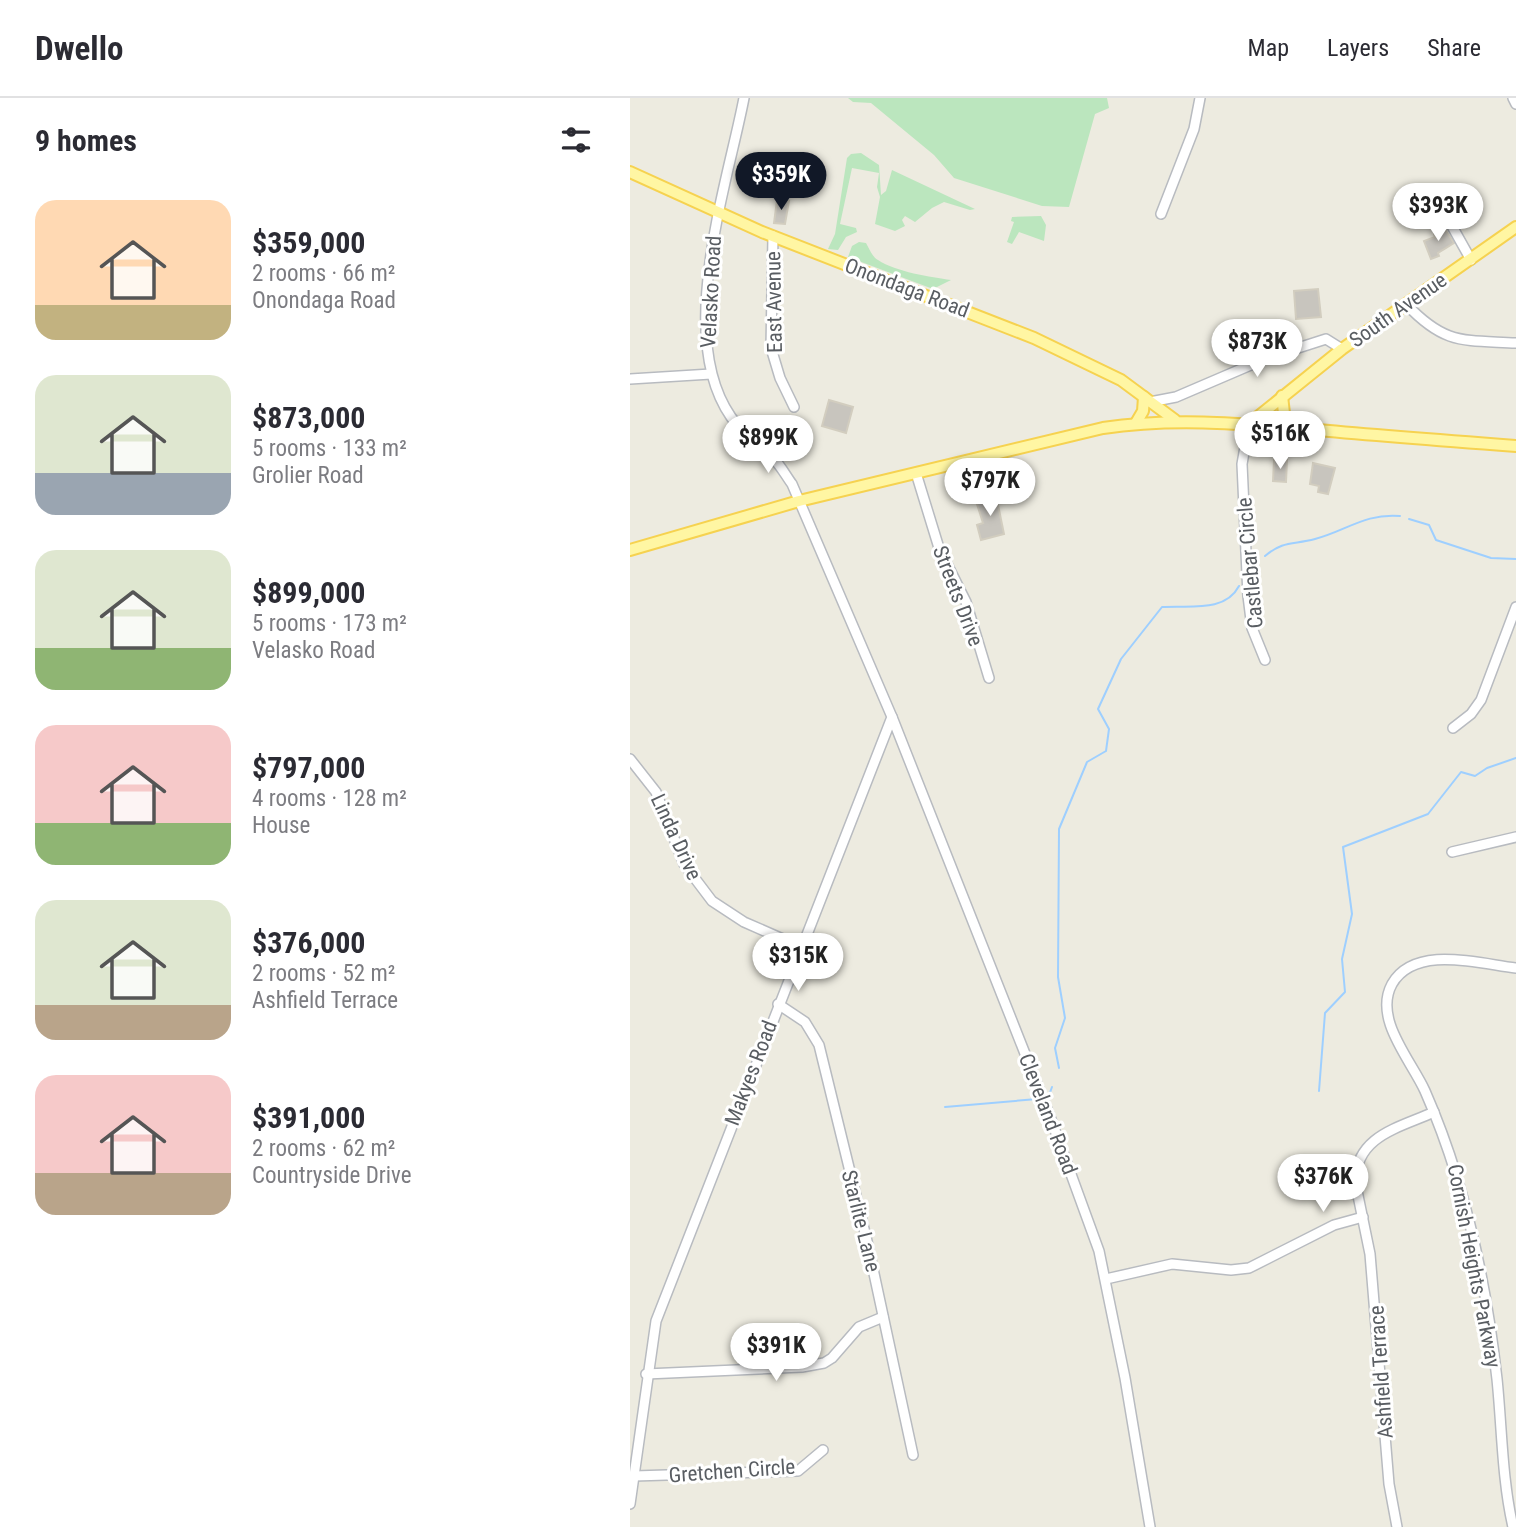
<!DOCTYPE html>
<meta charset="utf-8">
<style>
:root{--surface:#fff;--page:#f2f2f3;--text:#2b2b33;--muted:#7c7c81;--line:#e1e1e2;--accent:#111827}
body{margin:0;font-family:"Roboto Condensed",sans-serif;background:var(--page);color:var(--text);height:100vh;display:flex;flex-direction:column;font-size:26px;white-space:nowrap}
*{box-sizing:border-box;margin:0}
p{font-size:23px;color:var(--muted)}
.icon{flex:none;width:38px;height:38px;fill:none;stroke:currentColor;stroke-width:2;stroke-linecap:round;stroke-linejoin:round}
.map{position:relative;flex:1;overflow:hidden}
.details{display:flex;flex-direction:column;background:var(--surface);width:630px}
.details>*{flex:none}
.price{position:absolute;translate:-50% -60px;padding:0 16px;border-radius:24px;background:#fff;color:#222;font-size:23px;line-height:46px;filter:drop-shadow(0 2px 4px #0008)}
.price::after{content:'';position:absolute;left:50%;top:42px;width:21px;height:16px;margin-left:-10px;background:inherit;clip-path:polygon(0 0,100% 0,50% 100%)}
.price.selected{background:var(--accent);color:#fff}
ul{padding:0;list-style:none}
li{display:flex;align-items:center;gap:21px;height:175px;padding:0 35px}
li span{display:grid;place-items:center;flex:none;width:196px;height:140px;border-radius:21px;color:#555}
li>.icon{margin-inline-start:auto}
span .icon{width:84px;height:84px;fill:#fffc;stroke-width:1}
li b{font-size:30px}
h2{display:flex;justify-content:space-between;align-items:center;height:84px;padding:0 35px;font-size:30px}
header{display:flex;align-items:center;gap:42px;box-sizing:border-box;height:98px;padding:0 35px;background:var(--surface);border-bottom:2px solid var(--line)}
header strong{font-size:33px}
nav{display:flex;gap:38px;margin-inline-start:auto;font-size:24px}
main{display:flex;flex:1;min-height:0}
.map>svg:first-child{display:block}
</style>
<header>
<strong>Dwello</strong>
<nav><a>Map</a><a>Layers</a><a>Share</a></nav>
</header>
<main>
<section class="details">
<h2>9 homes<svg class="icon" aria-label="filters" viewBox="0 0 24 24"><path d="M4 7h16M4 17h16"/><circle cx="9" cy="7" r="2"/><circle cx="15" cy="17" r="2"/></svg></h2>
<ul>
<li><span style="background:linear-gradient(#ffd9b3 75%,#c2b280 0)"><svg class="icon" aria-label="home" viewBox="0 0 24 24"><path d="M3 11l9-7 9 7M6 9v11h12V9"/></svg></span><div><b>$359,000</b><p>2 rooms · 66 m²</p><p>Onondaga Road</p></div></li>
<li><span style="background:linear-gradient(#dfe7d0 70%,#9aa5b1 0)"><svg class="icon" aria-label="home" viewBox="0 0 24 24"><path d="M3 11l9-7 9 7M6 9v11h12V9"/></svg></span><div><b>$873,000</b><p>5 rooms · 133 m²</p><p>Grolier Road</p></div></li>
<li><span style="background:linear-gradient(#dfe7d0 70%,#8fb573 0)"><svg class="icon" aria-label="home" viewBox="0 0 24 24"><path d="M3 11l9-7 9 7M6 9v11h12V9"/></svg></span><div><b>$899,000</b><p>5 rooms · 173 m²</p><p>Velasko Road</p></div></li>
<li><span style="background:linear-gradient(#f6c9c9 70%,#8fb573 0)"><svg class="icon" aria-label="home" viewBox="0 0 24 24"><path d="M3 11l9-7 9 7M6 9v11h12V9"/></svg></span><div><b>$797,000</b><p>4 rooms · 128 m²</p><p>House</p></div></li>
<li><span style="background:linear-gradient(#dfe7d0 75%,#b9a48a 0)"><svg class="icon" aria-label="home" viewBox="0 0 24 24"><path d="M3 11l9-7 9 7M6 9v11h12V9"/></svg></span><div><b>$376,000</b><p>2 rooms · 52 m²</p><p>Ashfield Terrace</p></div></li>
<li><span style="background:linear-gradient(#f6c9c9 70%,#b9a48a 0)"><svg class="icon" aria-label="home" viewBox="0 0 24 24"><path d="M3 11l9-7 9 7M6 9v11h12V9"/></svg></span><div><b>$391,000</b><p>2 rooms · 62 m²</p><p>Countryside Drive</p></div></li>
</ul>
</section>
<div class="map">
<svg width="886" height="1429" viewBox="0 0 886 1429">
<rect width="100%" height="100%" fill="#edebe0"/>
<g fill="#bbe6be">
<polygon points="218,0 477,0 479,10 465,16 439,109 412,108 324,80 304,57 241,5 223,4"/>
<polygon points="231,55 249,67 251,97 256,93 262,72 345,111 340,112 314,104 302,110 285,124 275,118 272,122 275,128 265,133 245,126 250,99 247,89 249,75 222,70 210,126 226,130 227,134 216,139 208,152 198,151 205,136 217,60 221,56"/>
<polygon points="411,118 416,127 414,143 389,134 382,146 377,144 384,124 381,123 382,119"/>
<path d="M229 144 236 145C239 150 242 159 248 162 266 174 301 179 321 182L303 191 218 159 222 148Z"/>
</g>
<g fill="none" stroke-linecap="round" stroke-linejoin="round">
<g stroke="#9ecfff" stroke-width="2">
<polyline points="779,421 799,427 806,442 861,460 886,461"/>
<path d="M635 458C654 442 663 447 685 441 716 433 735 415 770 418"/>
<path d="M429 970 425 950 435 920 428 879 429 731 457 664 476 653 479 631 468 611 491 561 532 509C559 507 595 515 609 488"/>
<polyline points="689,993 695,915 715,894 712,861 722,816 713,749 798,716 831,674 845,678 857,670 886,660"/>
<polyline points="418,1000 422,989"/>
<polyline points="315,1009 407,1001"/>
</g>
</g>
<g fill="#c8c5be" stroke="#d2cdbf" stroke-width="2">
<polygon points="147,102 159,103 155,126 144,125"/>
<polygon points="814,130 824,145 808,155 809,158 801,161 794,143 805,139 804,136"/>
<polygon points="688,191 691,219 666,221 664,193"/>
<polygon points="199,302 223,309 216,335 192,328"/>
<polygon points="644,362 657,362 656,384 643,383"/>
<polygon points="683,365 705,370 698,396 688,394 689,388 680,386"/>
<polygon points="366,397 374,436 351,442 347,427 353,425 346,403"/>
</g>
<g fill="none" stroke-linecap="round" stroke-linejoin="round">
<g stroke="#b8bbc0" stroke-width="12">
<g id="minor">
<polyline points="883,0 886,6"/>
<polyline points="813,112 841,162"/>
<polyline points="531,116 564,31 570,0"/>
<polyline points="143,138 141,250 150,280 164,309"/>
<path d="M776 206C815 247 832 242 886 245"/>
<polyline points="0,281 81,276"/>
<polyline points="520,304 546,299 637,260 696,241 712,251"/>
<polyline points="619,326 612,366 618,498 622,530 635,562"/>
<polyline points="286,375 309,450 336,504 359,580"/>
<polyline points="262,619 422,1024 469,1153 495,1280 520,1429"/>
<polyline points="823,630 841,616 851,602 886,509"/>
<polyline points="0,661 26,694 54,766 82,803 114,824 171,849"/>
<polyline points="822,754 886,739"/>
<polyline points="148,906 175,924 189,947 237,1143 283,1357"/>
<polyline points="476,1181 542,1166 601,1172 619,1170 704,1127 733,1119"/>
<polyline points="16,1276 172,1269 194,1265 202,1260 229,1229 253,1219"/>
<polyline points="4,1378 168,1373 193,1352"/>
<path d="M0 1406 26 1223 262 619 162 386C156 378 151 368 143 360 130 346 112 335 101 319 45 239 97 88 114 0"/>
<path d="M767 1429 759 1386 740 1156 725 1083C727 1037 769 1030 804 1014"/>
<path d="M883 1429C872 1381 872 1330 867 1281 856 1182 835 1084 795 993 781 962 743 921 762 886 785 846 850 866 886 870"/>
</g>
</g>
<g stroke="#f6d250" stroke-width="14">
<g id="major">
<polyline points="0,74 132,134 404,240 491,282 545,322"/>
<polyline points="652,298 654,315 661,330"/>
<polyline points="506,325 513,313 514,299"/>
<polyline points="619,326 712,251 886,129"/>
<path d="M0 452 169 403 473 330C546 319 615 326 688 332 754 338 820 343 886 348"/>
</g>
</g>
<use href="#minor" stroke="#fff" stroke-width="9"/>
<use href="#major" stroke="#fff6a3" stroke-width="10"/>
</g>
<g text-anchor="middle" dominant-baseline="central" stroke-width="6" stroke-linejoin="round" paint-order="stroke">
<g font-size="21" fill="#595d62" stroke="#fff">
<text transform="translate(277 190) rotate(21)">Onondaga Road</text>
<text transform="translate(81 194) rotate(-87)">Velasko Road</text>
<text transform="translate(144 204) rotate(-91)">East Avenue</text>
<text transform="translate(768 212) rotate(-35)">South Avenue</text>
<text transform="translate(620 465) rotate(-95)">Castlebar Circle</text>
<text transform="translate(328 498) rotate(69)">Streets Drive</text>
<text transform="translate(46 739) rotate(65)">Linda Drive</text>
<text transform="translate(121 975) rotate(-69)">Makyes Road</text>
<text transform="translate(418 1016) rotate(69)">Cleveland Road</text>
<text transform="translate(231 1123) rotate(76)">Starlite Lane</text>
<text transform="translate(844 1168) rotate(79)">Cornish Heights Parkway</text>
<text transform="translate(751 1274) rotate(-94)">Ashfield Terrace</text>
<text transform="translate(102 1373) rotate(-4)">Gretchen Circle</text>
</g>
</g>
</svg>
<b class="price selected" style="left:151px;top:114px">$359K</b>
<b class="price" style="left:808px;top:145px">$393K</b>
<b class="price" style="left:627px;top:281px">$873K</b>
<b class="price" style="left:650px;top:373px">$516K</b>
<b class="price" style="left:138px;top:377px">$899K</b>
<b class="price" style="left:360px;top:420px">$797K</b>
<b class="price" style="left:168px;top:895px">$315K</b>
<b class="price" style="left:693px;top:1116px">$376K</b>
<b class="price" style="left:146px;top:1285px">$391K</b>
</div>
</main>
